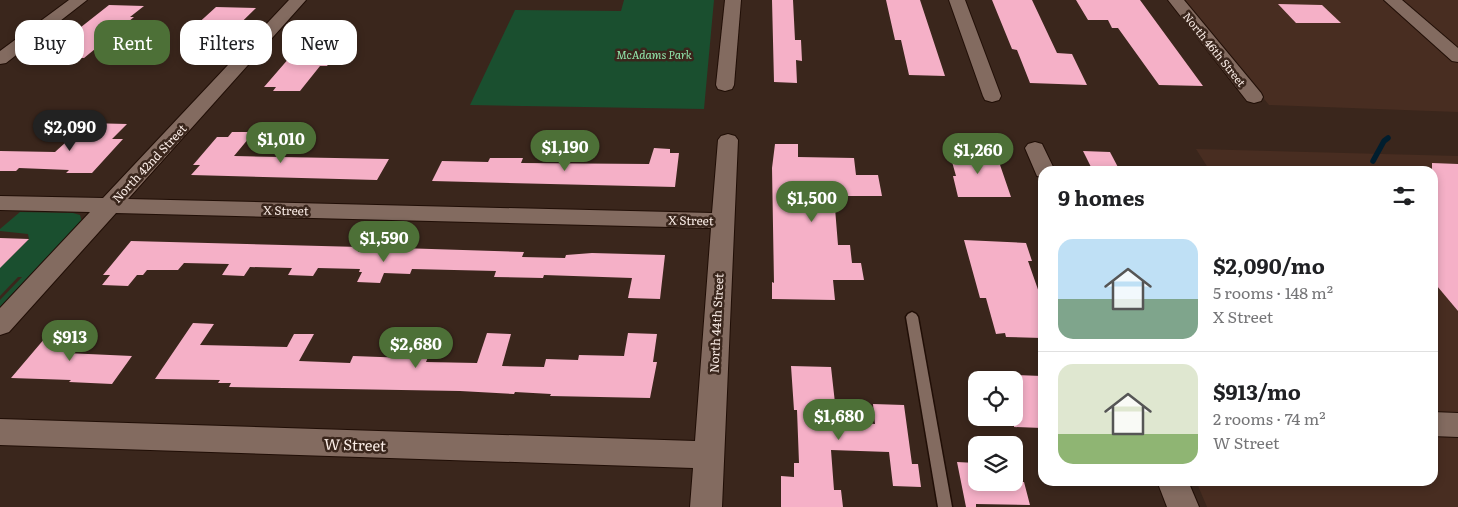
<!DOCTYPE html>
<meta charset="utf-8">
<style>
:root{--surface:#fff;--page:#f2f2f2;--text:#202124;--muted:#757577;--line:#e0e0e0;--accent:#4d7037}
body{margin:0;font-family:Literata,serif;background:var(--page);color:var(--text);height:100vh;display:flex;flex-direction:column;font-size:19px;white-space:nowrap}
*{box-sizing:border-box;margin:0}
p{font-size:16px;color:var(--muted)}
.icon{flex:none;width:28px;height:28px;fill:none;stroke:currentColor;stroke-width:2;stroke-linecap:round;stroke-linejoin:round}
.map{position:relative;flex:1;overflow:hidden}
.details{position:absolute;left:1038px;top:166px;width:400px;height:320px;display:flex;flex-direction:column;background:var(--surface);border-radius:15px;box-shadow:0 2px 8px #0003}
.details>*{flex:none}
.banner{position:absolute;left:15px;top:20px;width:475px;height:45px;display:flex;gap:10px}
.buttons{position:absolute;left:968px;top:371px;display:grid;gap:10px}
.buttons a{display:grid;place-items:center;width:55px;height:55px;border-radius:10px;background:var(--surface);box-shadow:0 2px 8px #0003;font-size:25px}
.price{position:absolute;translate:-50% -42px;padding:0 11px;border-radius:18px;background:var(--accent);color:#fff;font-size:16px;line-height:32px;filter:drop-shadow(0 1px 2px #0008)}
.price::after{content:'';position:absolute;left:50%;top:30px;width:15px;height:11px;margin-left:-8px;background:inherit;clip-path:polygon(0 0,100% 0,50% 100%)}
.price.current{background:#222;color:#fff}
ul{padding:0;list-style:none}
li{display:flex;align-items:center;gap:15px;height:125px;padding:0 20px}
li+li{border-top:1px solid var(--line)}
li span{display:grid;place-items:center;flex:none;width:140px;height:100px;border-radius:15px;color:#555}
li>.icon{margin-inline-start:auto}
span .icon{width:60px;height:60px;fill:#fffc;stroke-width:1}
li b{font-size:21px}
h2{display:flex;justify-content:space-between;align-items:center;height:60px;padding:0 20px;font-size:21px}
.tag{padding:0 18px;border-radius:15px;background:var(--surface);box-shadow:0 2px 8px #0003;font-size:18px;line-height:45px}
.tag.current{background:var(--accent);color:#fff}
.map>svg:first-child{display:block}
</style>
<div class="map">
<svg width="1458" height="507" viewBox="0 0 1458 507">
<rect width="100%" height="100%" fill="#3a261c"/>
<g fill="#482d21">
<polygon points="1185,0 1458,0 1458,112 1269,105"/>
<polygon points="1196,149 1458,156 1458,507 1207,507 1196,481 1432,481 1432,171 1210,171"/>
</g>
<g fill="#1a4f2f">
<polygon points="624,0 714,0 704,109 470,105 515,10 621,11"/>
<polygon points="20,212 73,213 80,215 82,222 0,310 0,300 22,277 18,277 0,296 0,264 5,263 29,239 28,234 0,231 0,229"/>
</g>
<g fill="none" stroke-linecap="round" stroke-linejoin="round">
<polyline stroke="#001e2f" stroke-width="5.5" points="1373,161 1384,141 1388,138"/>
</g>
<g fill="#f5b0c7">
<polygon points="772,0 793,0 795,40 801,40 802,61 796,60 797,83 774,82"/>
<polygon points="886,0 920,0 945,76 909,75 901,40 895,40"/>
<polygon points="992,0 1032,0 1057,53 1072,54 1087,85 1030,83 1017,50 1012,49"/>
<polygon points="1076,0 1140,0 1203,86 1159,85 1118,28 1112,28 1108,20 1088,20"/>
<polygon points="1278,4 1322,5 1341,23 1296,23"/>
<polygon points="109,5 144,6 130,17 134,17 84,58 47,57 80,31 76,31"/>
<polygon points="216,7 256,8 209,54 184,54 212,28 194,27"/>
<polygon points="316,27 338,27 324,45 342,45 327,66 320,66 300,91 273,91 276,87 264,87"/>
<polygon points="87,123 127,124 112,139 123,139 92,173 66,173 69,170 19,168 16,171 0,171 0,151 55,152"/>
<polygon points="232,132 254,132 234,156 389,159 377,180 191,175 200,165 193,165 217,137 228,137"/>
<polygon points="775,144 798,144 798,157 854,158 856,175 878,175 882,196 834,196 838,245 850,245 852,263 861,263 864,280 833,280 835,300 772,299 772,282 774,283 772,168"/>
<polygon points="654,148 670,149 670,153 679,153 675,187 432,181 442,161 488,162 490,158 523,158 521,163 649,164"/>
<polygon points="949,151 991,152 993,159 998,159 1011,197 958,197 953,176 956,176"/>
<polygon points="1083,151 1110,152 1120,171 1093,171"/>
<polygon points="1432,163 1458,164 1458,311 1432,280"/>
<polygon points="0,238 29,239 0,268"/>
<polygon points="964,240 1026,243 1032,261 1028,261 1042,301 1042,338 1006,337 1005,333 996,334 986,298 980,298"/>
<polygon points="131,241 360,247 358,252 397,253 400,248 524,252 522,257 565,258 566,255 592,253 665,255 660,299 628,298 632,278 544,275 543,278 494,277 496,271 412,269 410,274 384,273 380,283 357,282 362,272 359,272 360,269 318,268 313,276 288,275 292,268 250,267 244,276 222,275 229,264 184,263 178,270 147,270 143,275 137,275 128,286 102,285 110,275 103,275"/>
<polygon points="193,323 214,324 200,345 287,347 294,334 314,334 299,361 350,363 353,356 408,358 418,335 437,335 426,362 477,363 487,333 511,334 502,366 544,367 546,359 578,360 579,355 624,356 628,333 657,334 653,362 657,362 650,398 550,396 551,394 515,392 514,394 460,391 229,387 231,383 218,383 220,380 155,379"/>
<polygon points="51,331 84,331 66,353 132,356 112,384 69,382 71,380 11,378"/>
<polygon points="791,366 831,367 837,421 875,424 873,404 904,405 912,464 918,464 921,487 893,486 889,452 831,450 834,490 841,490 843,507 781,507 781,476 794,477 794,463 799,463 797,410 794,410"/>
<polygon points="1016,375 1042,376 1042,428 1014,427 1014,408 1023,408"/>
<polygon points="957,462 976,463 976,482 1024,482 1030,505 976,504 976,507 966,507"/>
</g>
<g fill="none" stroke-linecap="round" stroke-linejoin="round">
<g stroke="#200e06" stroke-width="3">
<polygon id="lane" points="912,312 916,314 918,317 952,507 938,507 906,317 908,314"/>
</g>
<g stroke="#200e06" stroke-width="2">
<g id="street">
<polygon points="69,0 87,0 6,63 0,64 0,51"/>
<polygon points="289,0 306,0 128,199 712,213 718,140 721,136 728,134 735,136 738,140 722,507 690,507 693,468 0,445 0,419 695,441 711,228 116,213 9,332 0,335 0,308 90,212 0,210 0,196 103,198"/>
<polygon points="725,0 741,0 734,85 732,89 725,91 718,89 716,85"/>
<polygon points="949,0 965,0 1001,96 999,100 992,102 985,100 983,96"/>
<polygon points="1168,0 1184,0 1261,93 1263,97 1261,101 1254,103 1247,101"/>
<polygon points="1384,0 1402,0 1458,48 1458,62 1452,61"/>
<polygon points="1035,142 1042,144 1055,171 1042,171 1042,177 1037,176 1025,148 1028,144"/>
<polygon points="1432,412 1458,413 1458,437 1432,436"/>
<polygon points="1157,481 1188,481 1199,507 1167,507"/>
</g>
</g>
<use href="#lane" fill="#836b60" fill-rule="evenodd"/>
<use href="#street" fill="#836b60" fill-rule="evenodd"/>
</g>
<g text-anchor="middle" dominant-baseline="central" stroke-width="5" stroke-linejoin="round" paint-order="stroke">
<g font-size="11" fill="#faece6" stroke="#3a261c">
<text transform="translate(1215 49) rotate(51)">North 46th Street</text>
</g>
<g font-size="11" font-style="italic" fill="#90e4aa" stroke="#3a261c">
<text x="654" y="54">McAdams Park</text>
</g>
<g font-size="12" fill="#faece6" stroke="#3a261c">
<text transform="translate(149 163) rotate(-47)">North 42nd Street</text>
<text transform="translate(286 210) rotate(1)">X Street</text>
<text transform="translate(691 220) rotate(1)">X Street</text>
<text transform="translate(716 323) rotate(-87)">North 44th Street</text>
</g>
<g font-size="15" fill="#faece6" stroke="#3a261c">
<text transform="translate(355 444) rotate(2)">W Street</text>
</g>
</g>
</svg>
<div class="buttons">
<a><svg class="icon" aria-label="locate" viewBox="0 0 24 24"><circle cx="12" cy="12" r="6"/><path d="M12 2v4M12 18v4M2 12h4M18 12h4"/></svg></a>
<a><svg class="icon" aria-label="layers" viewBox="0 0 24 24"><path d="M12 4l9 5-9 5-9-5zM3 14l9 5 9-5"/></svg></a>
</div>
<b class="price current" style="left:70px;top:152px">$2,090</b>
<b class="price" style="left:281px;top:164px">$1,010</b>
<b class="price" style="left:565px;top:172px">$1,190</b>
<b class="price" style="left:978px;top:175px">$1,260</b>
<b class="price" style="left:812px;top:223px">$1,500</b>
<b class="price" style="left:384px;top:263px">$1,590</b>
<b class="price" style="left:70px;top:362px">$913</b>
<b class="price" style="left:416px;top:369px">$2,680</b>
<b class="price" style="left:839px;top:441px">$1,680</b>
<div class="banner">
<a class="tag">Buy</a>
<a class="tag current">Rent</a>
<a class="tag">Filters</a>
<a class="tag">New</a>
</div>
<section class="details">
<h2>9 homes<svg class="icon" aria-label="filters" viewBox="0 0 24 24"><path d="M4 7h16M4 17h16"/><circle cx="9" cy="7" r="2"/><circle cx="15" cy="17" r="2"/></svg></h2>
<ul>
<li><span style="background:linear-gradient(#bfe0f5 60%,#7fa58c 0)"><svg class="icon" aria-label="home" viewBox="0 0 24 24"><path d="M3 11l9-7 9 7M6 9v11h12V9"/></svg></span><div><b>$2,090/mo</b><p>5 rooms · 148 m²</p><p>X Street</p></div></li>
<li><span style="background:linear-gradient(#dfe7d0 70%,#8fb573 0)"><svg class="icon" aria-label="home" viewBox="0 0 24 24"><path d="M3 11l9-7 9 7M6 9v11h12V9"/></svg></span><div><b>$913/mo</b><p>2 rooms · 74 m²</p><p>W Street</p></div></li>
</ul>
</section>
</div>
